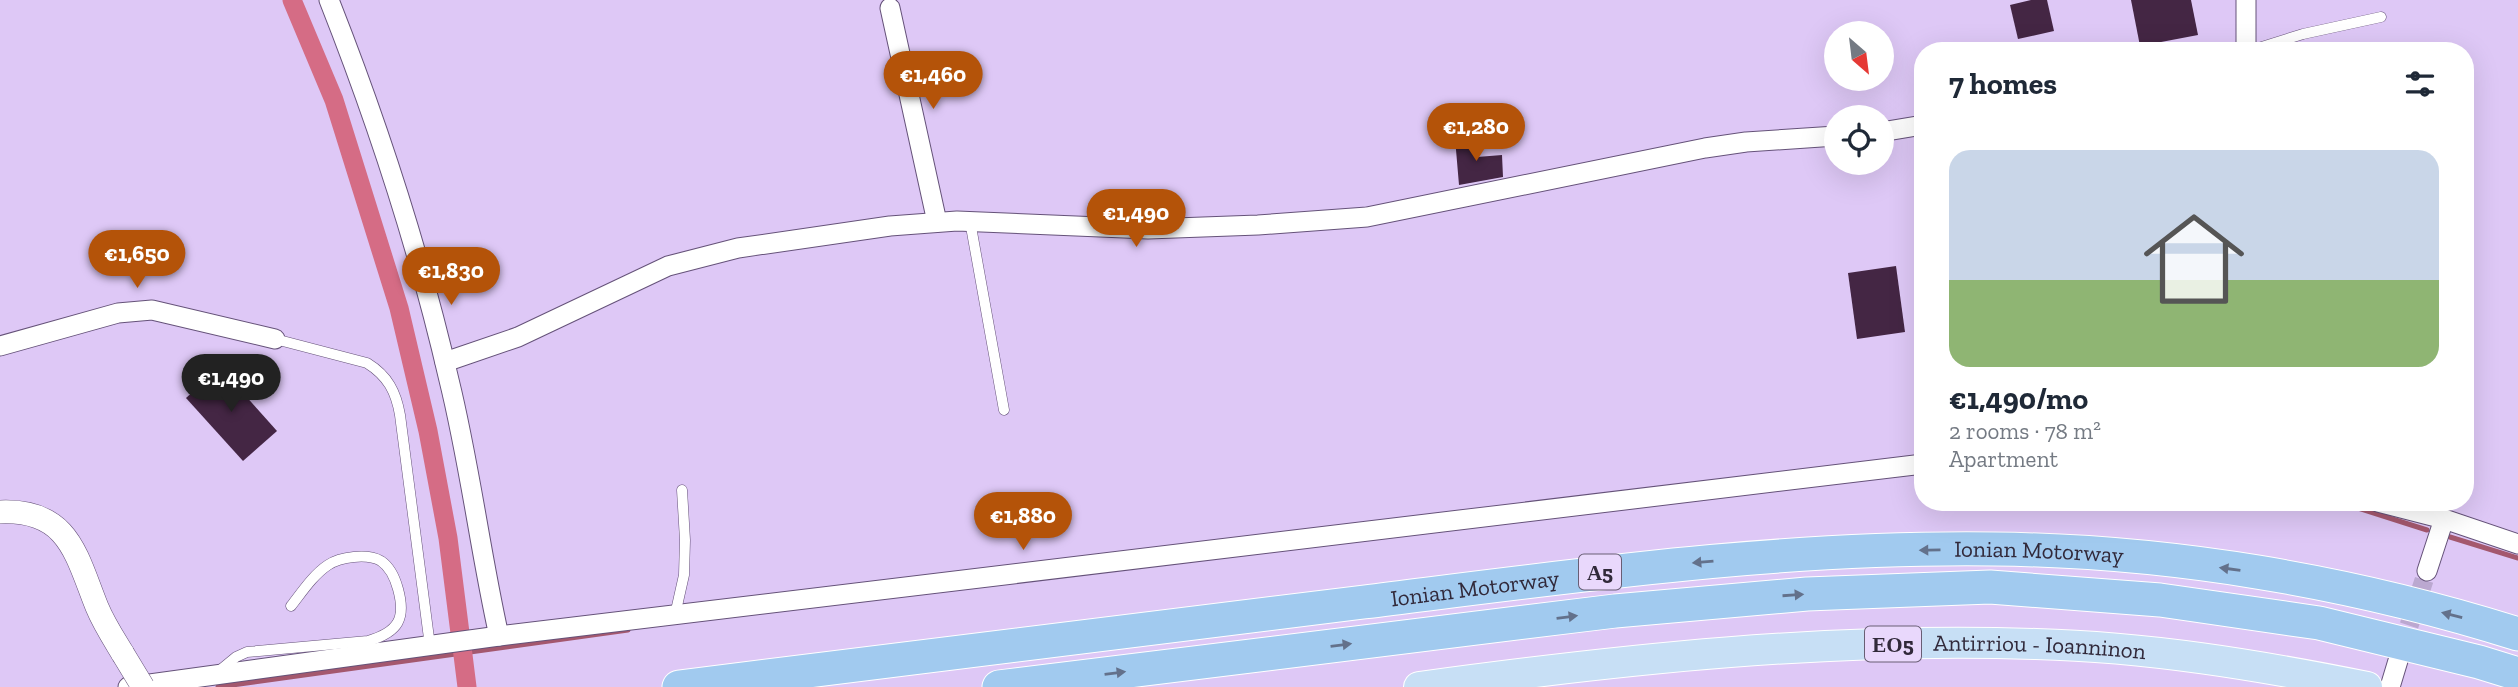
<!DOCTYPE html>
<meta charset="utf-8">
<style>
:root{--surface:#fff;--page:#f6f6f7;--text:#1f2937;--muted:#747a83;--accent:#b45309}
body{margin:0;font-family:"Zilla Slab",serif;background:var(--page);color:var(--text);height:100vh;display:flex;flex-direction:column;font-size:26px;white-space:nowrap}
*{box-sizing:border-box;margin:0}
p{font-size:23px;color:var(--muted)}
.icon{flex:none;width:38px;height:38px;fill:none;stroke:currentColor;stroke-width:2;stroke-linecap:round;stroke-linejoin:round}
.map{position:relative;flex:1;overflow:hidden}
.side{position:absolute;left:1914px;top:42px;width:560px;height:469px;display:flex;flex-direction:column;background:var(--surface);border-radius:28px;box-shadow:0 7px 28px #0002}
.side>*{flex:none}
.needle{width:46px;rotate:152deg}
.buttons{position:absolute;left:1824px;top:21px;display:grid;gap:14px}
.buttons a{display:grid;place-items:center;width:70px;height:70px;border-radius:50%;background:var(--surface);box-shadow:0 7px 28px #0002;font-size:35px}
.price{position:absolute;translate:-50% -60px;padding:0 16px;border-radius:24px;background:var(--accent);color:#fff;font-size:23px;line-height:46px;filter:drop-shadow(0 2px 4px #0008)}
.price::after{content:'';position:absolute;left:50%;top:42px;width:21px;height:16px;margin-left:-10px;background:inherit;clip-path:polygon(0 0,100% 0,50% 100%)}
.price.active{background:#222;color:#fff}
ul{padding:0;list-style:none}
li{display:grid;align-content:center;gap:14px;height:371px;padding:0 35px}
li span{display:grid;place-items:center;height:217px;border-radius:21px;color:#555}
li>.icon{margin-inline-start:auto}
span .icon{width:126px;height:126px;fill:#fffc;stroke-width:1}
li b{font-size:30px}
h2{display:flex;justify-content:space-between;align-items:center;height:84px;padding:0 35px;font-size:30px}
.map>svg:first-child{display:block}
</style>
<div class="map">
<svg width="2518" height="687" viewBox="0 0 2518 687">
<rect width="100%" height="100%" fill="#dec8f6"/>
<g fill="none" stroke-linecap="round" stroke-linejoin="round">
<g stroke="#a4586e" stroke-width="5">
<polyline points="2339,502 2427,530"/>
<polyline points="2450,537 2518,558"/>
<polyline points="218,687 628,630"/>
</g>
<g stroke="#d56c85" stroke-width="19">
<polyline points="292,0 334,100 399,308 428,431 448,538 460,633"/>
<polyline points="462,647 467,687"/>
</g>
</g>
<g fill="#442644">
<polygon points="2031,0 2047,0 2054,31 2018,39 2010,5"/>
<polygon points="2131,0 2191,0 2198,35 2140,46"/>
<polygon points="1476,137 1477,157 1502,155 1503,177 1459,185 1455,138"/>
<polygon points="1896,266 1905,332 1857,339 1848,273"/>
<polygon points="220,367 277,431 243,461 186,398"/>
</g>
<g fill="none" stroke-linecap="round" stroke-linejoin="round">
<polyline stroke="#bba8d0" stroke-width="19" stroke-dasharray="19 10" stroke-linecap="butt" points="2400,653 2427,571"/>
<g stroke="#655279" stroke-width="11">
<g id="service">
<polyline points="2249,51 2303,34 2381,17"/>
<polyline points="970,221 1004,410"/>
<path d="M275 339 367 363C388 376 396 392 400 415L430 646"/>
<polyline points="675,615 684,575 685,540 682,490"/>
<path d="M219 671 236 657 247 652 368 641C399 632 406 618 398 589 395 578 390 567 381 561 367 553 340 557 328 565 313 575 302 592 291 606"/>
</g>
</g>
<g stroke="#655279" stroke-width="21">
<g id="minor">
<path d="M329 0C378 124 419 250 449 380 470 465 480 551 499 636"/>
<polyline points="2246,0 2246,51"/>
<polyline points="890,8 937,222"/>
<polyline points="1881,132 1923,125"/>
<polyline points="0,346 118,313 152,310 275,339"/>
<polyline points="445,362 518,337 668,266 738,248 890,226 957,221 1148,229 1258,225 1367,217 1705,148 1746,142 1836,136"/>
<polyline points="2378,502 2444,519 2518,544"/>
<polyline points="2427,571 2444,519"/>
<polyline points="128,687 499,636 1923,464"/>
<polyline points="2390,687 2400,654"/>
</g>
</g>
<g stroke="#655279" stroke-width="24">
<path id="tertiary" d="M0 512C69 509 76 555 97 607 104 624 114 639 123 654"/>
</g>
<g stroke="#fff" stroke-width="32">
<g id="primary">
<path id="s1" d="M1419 687C1624 659 1829 637 2036 644 2148 647 2258 665 2367 687"/>
</g>
</g>
<g stroke="#fff" stroke-width="35">
<g id="motorway">
<path id="s2" d="M679 687C907 659 1135 630 1364 602 1573 576 1783 546 1995 549 2171 551 2350 581 2518 634"/>
<polyline points="999,687 1615,611 1807,594 1990,587 2160,600 2319,623 2479,662 2518,674"/>
</g>
</g>
<use href="#service" stroke="#fff" stroke-width="10"/>
<use href="#minor" stroke="#fff" stroke-width="19"/>
<use href="#tertiary" stroke="#fff" stroke-width="23"/>
<use href="#primary" stroke="#c7dff5" stroke-width="30"/>
<use href="#motorway" stroke="#a1caef" stroke-width="33"/>
<g stroke="#655279" stroke-width="24" stroke-linecap="butt">
<polyline id="tertiary-bridge" points="123,654 143,687"/>
</g>
<use href="#tertiary-bridge" stroke="#fff" stroke-width="23"/>
</g>
<defs><path id="oneway-solid" d="M-6-.8H1V-3.2L6.5 0L1 3.2V.8H-6Z" transform="scale(1.75)"/></defs>
<g fill="#63718b">
<use href="#oneway-solid" transform="translate(1930 550) rotate(179)"/>
<use href="#oneway-solid" transform="translate(1703 562) rotate(175)"/>
<use href="#oneway-solid" transform="translate(2230 569) rotate(-172)"/>
<use href="#oneway-solid" transform="translate(1793 595) rotate(-4)"/>
<use href="#oneway-solid" transform="translate(2452 615) rotate(-166)"/>
<use href="#oneway-solid" transform="translate(1567 617) rotate(-7)"/>
<use href="#oneway-solid" transform="translate(1341 645) rotate(-7)"/>
<use href="#oneway-solid" transform="translate(1115 673) rotate(-7)"/>
</g>
<g text-anchor="middle" dominant-baseline="central" stroke-width="7" stroke-linejoin="round" paint-order="stroke">
<g fill="#e9d8fc" stroke="#685e74" stroke-width="2">
<rect x="1579" y="554.5" width="42" height="35" rx="5"/>
<rect x="1865" y="626.5" width="56" height="35" rx="5"/>
</g>
<g font-size="21" font-weight="bold" fill="#31293a">
<text x="1600" y="572">Α5</text>
<text x="1893" y="644">ΕΟ5</text>
</g>
<g font-size="23" fill="#31293a" stroke="#e9d8fc">
<text stroke="none"><textPath href="#s2" startOffset="1368">Ionian Motorway</textPath></text>
<text stroke="none"><textPath href="#s2" startOffset="802">Ionian Motorway</textPath></text>
<text stroke="none"><textPath href="#s1" startOffset="623">Antirriou - Ioanninon</textPath></text>
</g>
</g>
</svg>
<div class="buttons">
<a><svg class="needle" viewBox="-14 -14 28 28"><path d="M0-13l5 13h-10z" fill="#e53935"/><path d="M0 13l5-13h-10z" fill="#747a83"/></svg></a>
<a><svg class="icon" aria-label="locate" viewBox="0 0 24 24"><circle cx="12" cy="12" r="6"/><path d="M12 2v4M12 18v4M2 12h4M18 12h4"/></svg></a>
</div>
<b class="price" style="left:933px;top:111px">€1,460</b>
<b class="price" style="left:1476px;top:163px">€1,280</b>
<b class="price" style="left:1136px;top:249px">€1,490</b>
<b class="price" style="left:137px;top:290px">€1,650</b>
<b class="price" style="left:451px;top:307px">€1,830</b>
<b class="price active" style="left:231px;top:414px">€1,490</b>
<b class="price" style="left:1023px;top:552px">€1,880</b>
<section class="side">
<h2>7 homes<svg class="icon" aria-label="filters" viewBox="0 0 24 24"><path d="M4 7h16M4 17h16"/><circle cx="9" cy="7" r="2"/><circle cx="15" cy="17" r="2"/></svg></h2>
<ul>
<li><span style="background:linear-gradient(#c9d6e8 60%,#8fb573 0)"><svg class="icon" aria-label="home" viewBox="0 0 24 24"><path d="M3 11l9-7 9 7M6 9v11h12V9"/></svg></span><div><b>€1,490/mo</b><p>2 rooms · 78 m²</p><p>Apartment</p></div></li>
</ul>
</section>
</div>
